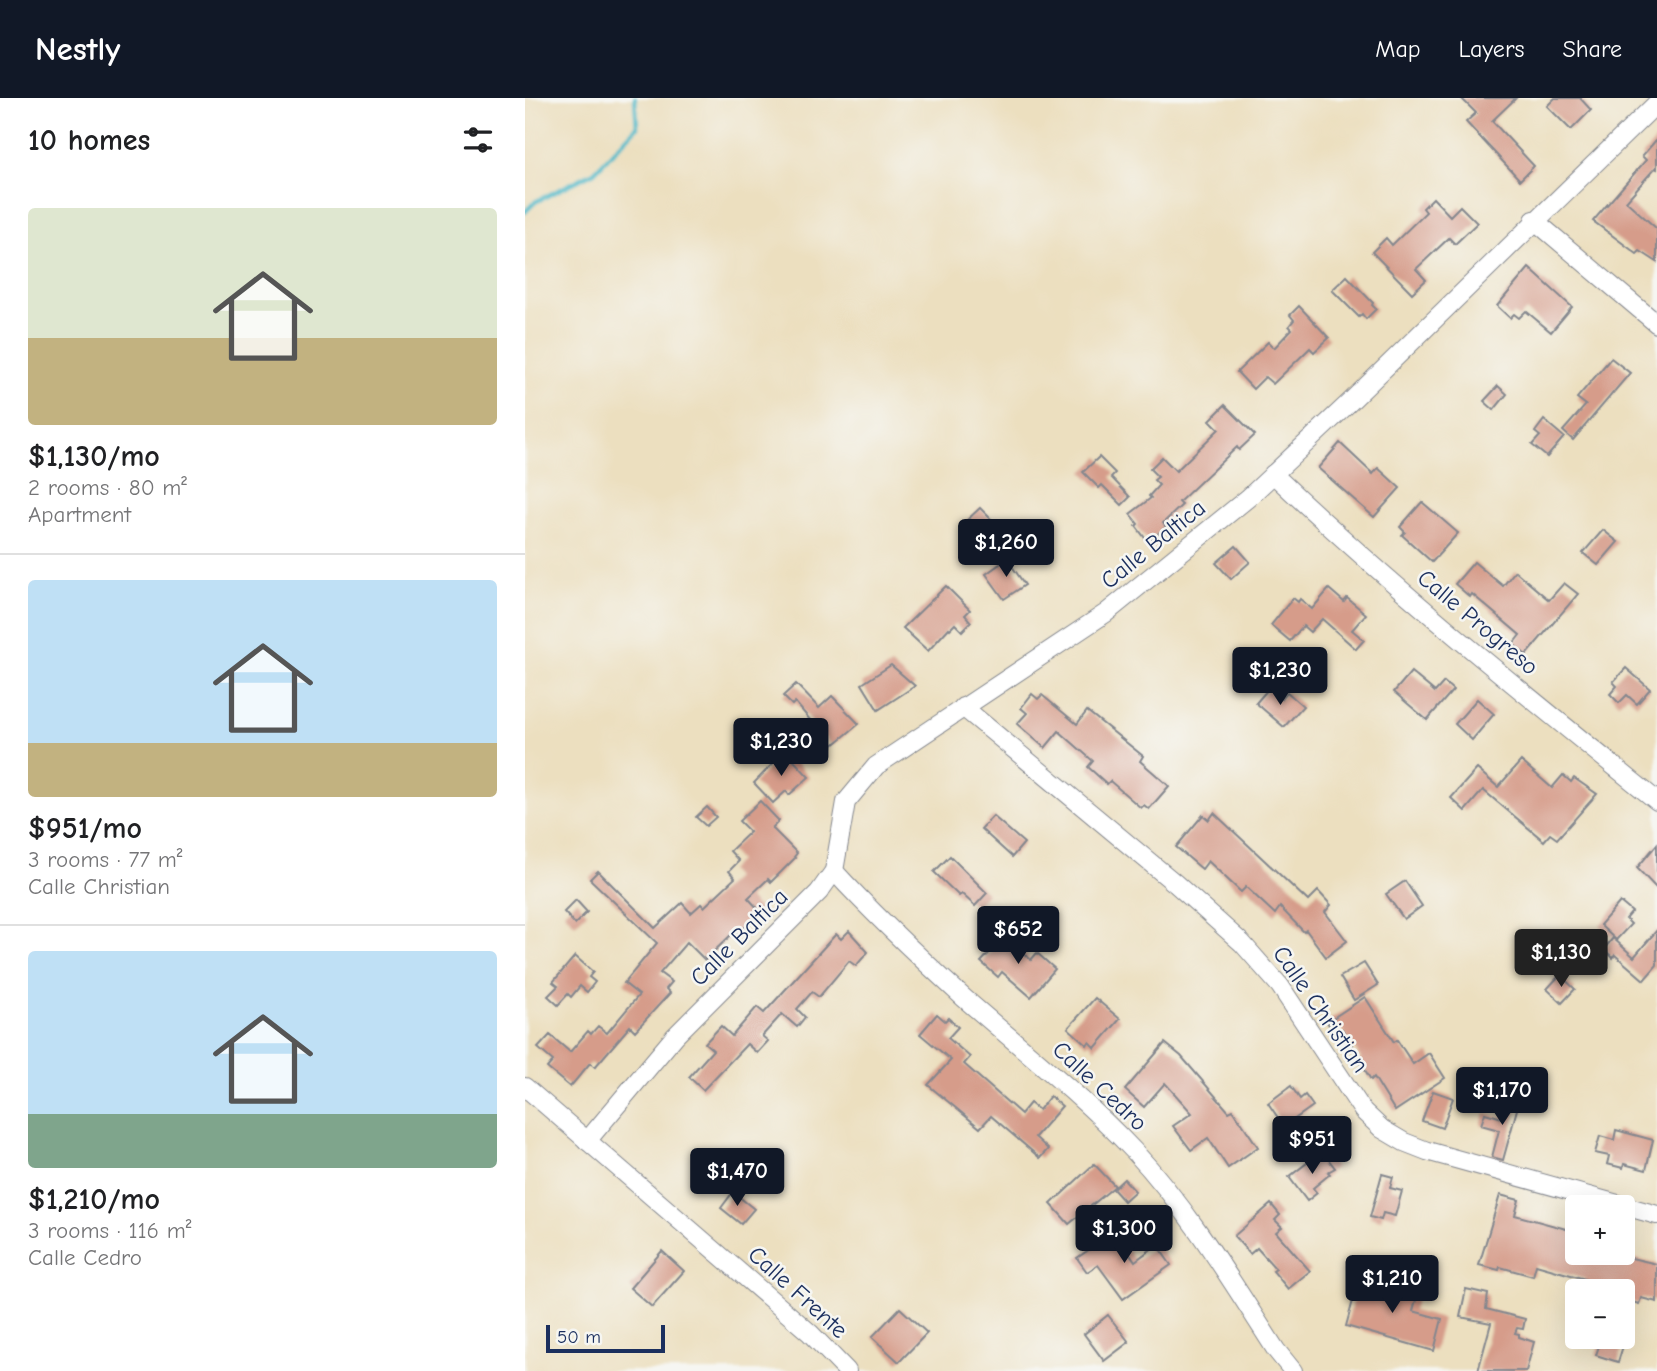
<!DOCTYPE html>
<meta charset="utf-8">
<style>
:root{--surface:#fff;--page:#f2f2f2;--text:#202124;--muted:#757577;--line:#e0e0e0;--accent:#111827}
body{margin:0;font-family:"Comic Neue",sans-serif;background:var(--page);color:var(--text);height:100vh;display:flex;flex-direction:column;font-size:26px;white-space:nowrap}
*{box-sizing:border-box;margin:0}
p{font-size:23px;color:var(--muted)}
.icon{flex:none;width:38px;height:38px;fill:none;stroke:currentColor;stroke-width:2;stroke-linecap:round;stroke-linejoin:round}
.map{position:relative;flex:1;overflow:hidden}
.drawer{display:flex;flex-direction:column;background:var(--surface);width:525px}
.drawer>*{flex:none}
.tools{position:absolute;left:1040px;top:1097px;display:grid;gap:14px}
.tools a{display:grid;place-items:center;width:70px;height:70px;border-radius:7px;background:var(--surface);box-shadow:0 7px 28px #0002;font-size:35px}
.scale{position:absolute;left:21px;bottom:18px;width:119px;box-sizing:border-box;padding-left:7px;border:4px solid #1b2f5e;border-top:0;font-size:19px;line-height:24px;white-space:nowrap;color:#1b2f5e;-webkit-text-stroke:5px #f6f6f2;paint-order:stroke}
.price{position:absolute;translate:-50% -60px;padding:0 16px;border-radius:7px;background:var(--accent);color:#fff;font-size:23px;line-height:46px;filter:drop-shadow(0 2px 4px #0008)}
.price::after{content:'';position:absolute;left:50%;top:42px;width:21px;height:16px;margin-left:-10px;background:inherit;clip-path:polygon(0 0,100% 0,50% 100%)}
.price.selected{background:#222;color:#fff}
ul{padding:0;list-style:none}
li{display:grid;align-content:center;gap:14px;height:371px;padding:0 28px}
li+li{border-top:2px solid var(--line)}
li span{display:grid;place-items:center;height:217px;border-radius:7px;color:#555}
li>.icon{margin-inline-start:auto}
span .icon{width:126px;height:126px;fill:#fffc;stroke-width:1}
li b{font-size:30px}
h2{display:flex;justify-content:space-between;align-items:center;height:84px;padding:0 28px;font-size:30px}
header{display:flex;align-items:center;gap:42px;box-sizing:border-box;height:98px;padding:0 35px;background:var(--accent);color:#fff}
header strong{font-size:33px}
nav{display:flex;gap:38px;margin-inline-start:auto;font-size:24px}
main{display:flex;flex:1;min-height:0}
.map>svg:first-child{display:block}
</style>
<header>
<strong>Nestly</strong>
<nav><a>Map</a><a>Layers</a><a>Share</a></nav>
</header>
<main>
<section class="drawer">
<h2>10 homes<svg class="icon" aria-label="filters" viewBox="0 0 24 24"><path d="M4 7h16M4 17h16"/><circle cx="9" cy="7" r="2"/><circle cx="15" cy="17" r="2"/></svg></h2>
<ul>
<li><span style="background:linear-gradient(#dfe7d0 60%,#c2b280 0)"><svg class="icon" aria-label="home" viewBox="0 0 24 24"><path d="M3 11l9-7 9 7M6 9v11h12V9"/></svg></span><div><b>$1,130/mo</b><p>2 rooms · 80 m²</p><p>Apartment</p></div></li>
<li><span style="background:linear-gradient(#bfe0f5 75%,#c2b280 0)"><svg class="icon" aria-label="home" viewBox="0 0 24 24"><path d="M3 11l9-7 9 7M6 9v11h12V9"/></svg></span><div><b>$951/mo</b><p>3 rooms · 77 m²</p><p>Calle Christian</p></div></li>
<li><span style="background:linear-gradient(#bfe0f5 75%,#7fa58c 0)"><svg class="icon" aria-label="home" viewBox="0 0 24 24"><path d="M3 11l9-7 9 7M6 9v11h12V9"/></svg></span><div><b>$1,210/mo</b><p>3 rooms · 116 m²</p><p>Calle Cedro</p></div></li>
</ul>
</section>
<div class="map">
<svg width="1132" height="1273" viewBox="0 0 1132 1273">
<rect width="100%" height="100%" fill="#f6f6f2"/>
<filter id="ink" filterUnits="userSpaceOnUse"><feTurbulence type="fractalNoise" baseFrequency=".0143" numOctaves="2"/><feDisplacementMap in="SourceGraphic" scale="14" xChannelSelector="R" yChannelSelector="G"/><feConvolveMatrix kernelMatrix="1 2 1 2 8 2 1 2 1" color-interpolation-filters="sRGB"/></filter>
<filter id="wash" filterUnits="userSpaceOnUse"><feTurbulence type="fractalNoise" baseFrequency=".00686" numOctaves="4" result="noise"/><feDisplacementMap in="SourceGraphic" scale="28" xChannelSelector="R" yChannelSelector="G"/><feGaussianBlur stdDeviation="1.57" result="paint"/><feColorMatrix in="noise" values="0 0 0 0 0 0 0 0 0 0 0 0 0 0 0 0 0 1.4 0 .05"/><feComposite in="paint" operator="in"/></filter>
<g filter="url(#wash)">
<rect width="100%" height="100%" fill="#ecdfbf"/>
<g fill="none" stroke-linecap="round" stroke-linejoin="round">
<polyline stroke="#4db9c9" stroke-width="4.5" points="0,114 10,104 69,74 112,29 110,0"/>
</g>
<g id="blocks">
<g fill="#d69c8a">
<polygon points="936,0 991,0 967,23 1009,68 995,82 941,24 951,15"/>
<polygon points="1030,0 1055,0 1066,12 1046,32 1022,8"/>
<polygon points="1132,41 1132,71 1130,70 1101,103 1132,131 1132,164 1115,153 1112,156 1068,123 1121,62 1117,58"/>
<polygon points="908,100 925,118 935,108 952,125 930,146 924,140 891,171 901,182 887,195 847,154 861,140 867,147 901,114 898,110"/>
<polygon points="1004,170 1047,209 1026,234 1001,213 994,220 989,216 985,220 972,208"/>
<polygon points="822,178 848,205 847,207 851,211 841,221 837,216 834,219 807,192"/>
<polygon points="774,208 804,240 789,254 785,250 748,286 740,279 728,291 712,274 743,244 749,250 767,231 764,228 769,222 765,217"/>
<polygon points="1086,260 1105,275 1048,342 1038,333 1061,307 1052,300"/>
<polygon points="973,288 982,296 969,312 959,303"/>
<polygon points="700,307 730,337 714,352 712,349 654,404 657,407 638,425 641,429 623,444 611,428 613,426 605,416 626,400 624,398 634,387 629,382 633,379 625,371 637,359 651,373 694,331 685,322"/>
<polygon points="1019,322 1039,339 1022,359 1007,347 1015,338 1010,334"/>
<polygon points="815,345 848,376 853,370 875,390 849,419 793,370"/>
<polygon points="574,359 590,375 586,379 605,399 597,407 577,387 574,390 558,374"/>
<polygon points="897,404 933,435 907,464 877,437 880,434 875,429"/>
<polygon points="455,410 467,422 454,436 441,423"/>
<polygon points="1078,432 1093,444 1073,467 1058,455"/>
<polygon points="711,448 725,464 706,481 691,465"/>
<polygon points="482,461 500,487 479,501 461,476"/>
<polygon points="949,464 978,488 990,473 1024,502 1039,485 1053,496 1001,557 988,546 995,537 947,496 945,499 930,486"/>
<polygon points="421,488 445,512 440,517 446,524 437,533 430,526 425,531 424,530 403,553 378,530"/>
<polygon points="804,491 819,504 822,500 841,516 827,532 839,542 831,551 797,521 785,534 778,528 765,543 746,527 768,500 773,504 775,501 787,511"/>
<polygon points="366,567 390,588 353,612 337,586"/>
<polygon points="1101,570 1125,591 1112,606 1102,597 1094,605 1085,596 1092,588 1088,584"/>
<polygon points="886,574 910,594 919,584 928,592 902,622 869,594"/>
<polygon points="271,586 294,610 307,598 334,626 307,648 270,604 267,607 258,598"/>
<polygon points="744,590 756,601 762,594 778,608 759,629 731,605"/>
<polygon points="507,596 513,601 517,597 552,626 562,613 618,658 615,663 644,688 624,711 619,707 616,710 585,683 582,686 563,669 568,663 534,633 520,650 492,626 502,615 496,610"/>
<polygon points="952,601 969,616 947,642 930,626"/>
<polygon points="260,653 284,679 264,697 261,693 248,705 229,685"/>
<polygon points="996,663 1027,690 1038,677 1046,684 1049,680 1072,696 1032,741 1025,736 1019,743 958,692 940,713 926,700 952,671 973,689"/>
<polygon points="235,703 254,723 247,730 272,755 269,759 270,760 246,784 243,781 223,800 236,814 211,838 208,835 180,862 162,844 135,875 147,884 141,891 145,895 110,933 105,928 70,969 65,965 45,989 22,970 28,963 13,950 25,937 45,954 63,933 66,936 73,928 82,935 114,897 99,885 132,845 65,781 73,773 130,830 157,805 166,815 176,806 179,809 210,780 204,773 214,763 205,753 225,734 214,723"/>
<polygon points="182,709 191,719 181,728 171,719"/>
<polygon points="689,715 783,803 793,793 806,807 800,814 822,843 801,859 781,832 779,834 755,809 750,816 721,789 716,794 683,763 677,771 651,749 678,717 684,722"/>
<polygon points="468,718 499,745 487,759 456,731"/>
<polygon points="1132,746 1132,791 1112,770"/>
<polygon points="425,758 462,795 450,808 437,796 434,798 409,774"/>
<polygon points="880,783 897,808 879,821 861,796"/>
<polygon points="51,802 62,814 50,826 39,814"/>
<polygon points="1095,804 1107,814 1101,821 1106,826 1091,842 1075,827"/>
<polygon points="1132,832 1132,867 1119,882 1090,857 1088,860 1079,851 1088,840 1109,859"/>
<polygon points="324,833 343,854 331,868 324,863 294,899 287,894 272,911 280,919 272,929 257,916 237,938 243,943 232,955 222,946 178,992 164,979 188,952 180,945 196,928 207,938 232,909 239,915 311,836 316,841"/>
<polygon points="480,838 506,862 512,855 530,871 506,899 477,874 473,879 456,864"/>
<polygon points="50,858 68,874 64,879 70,884 62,894 55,888 46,899 43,896 33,907 23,898 33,888 28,884"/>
<polygon points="839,865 853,887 829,902 815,879"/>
<polygon points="1035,877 1050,891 1037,905 1022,891"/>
<polygon points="840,899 869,944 872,942 888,966 904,955 920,980 870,1013 849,979 846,982 834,962 836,961 817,931 810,936 802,924"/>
<polygon points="570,900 595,921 570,950 564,944 562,947 543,930"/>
<polygon points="412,916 420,923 423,920 433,929 423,940 445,959 439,966 496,1016 505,1005 514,1012 525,998 537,1008 510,1039 523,1051 515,1060 466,1018 455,1030 403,987 426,962 395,936"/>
<polygon points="640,945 656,958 704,1014 708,1012 733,1049 703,1070 683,1040 666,1052 648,1028 667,1015 640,985 619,1009 600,992"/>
<polygon points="766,988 775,1001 780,997 788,1008 764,1025 763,1023 758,1027 743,1005"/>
<polygon points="908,993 928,1000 917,1030 897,1023"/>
<polygon points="982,1001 994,1004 978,1062 967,1059 974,1032 956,1027 960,1015 977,1020"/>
<polygon points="1091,1032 1128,1042 1121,1072 1099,1066 1098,1070 1082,1066 1084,1058 1070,1055 1075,1038 1089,1042"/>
<polygon points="800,1057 810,1070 803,1074 805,1076 788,1090 792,1095 782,1103 764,1079 791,1058 794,1062"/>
<polygon points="569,1066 590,1088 544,1126 526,1106"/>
<polygon points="857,1076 868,1079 865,1090 877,1093 870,1118 858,1115 856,1122 845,1119"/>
<polygon points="599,1081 610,1093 599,1103 588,1091"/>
<polygon points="208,1094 229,1111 216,1126 196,1110"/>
<polygon points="975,1097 994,1102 990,1117 1052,1134 1052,1155 1085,1155 1132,1166 1132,1204 1116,1200 1114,1206 1097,1201 1097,1194 1056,1194 1060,1181 1011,1167 1008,1178 975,1169 974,1172 954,1167"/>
<polygon points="746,1106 755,1117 750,1122 757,1129 751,1134 785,1173 763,1191 748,1173 751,1171 732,1150 725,1156 709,1138"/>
<polygon points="590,1134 610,1163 632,1147 646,1167 598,1201 573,1167 562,1174 552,1160"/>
<polygon points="137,1153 159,1173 127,1209 105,1190"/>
<polygon points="834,1181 893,1194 888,1213 917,1221 909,1253 821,1228"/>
<polygon points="941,1191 963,1196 961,1211 1000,1221 998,1231 992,1230 990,1235 994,1236 994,1239 1009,1244 1001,1273 953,1273 966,1225 935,1219"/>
<polygon points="375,1210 402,1235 374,1264 347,1239"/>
<polygon points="583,1217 604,1244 579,1263 559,1236"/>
<polygon points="1076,1242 1098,1248 1093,1264 1071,1257"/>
</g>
</g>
</g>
<g filter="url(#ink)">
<use href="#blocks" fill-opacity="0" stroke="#84878e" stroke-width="2"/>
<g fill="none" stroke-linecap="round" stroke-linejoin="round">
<g stroke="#84878e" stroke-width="20">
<g id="street">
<polyline points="1009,122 1132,226"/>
<path d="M748 376C870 492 1001 597 1132 703"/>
<polyline points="438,609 651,786 717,845 755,888 838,1013 857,1031 879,1044 902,1053 1132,1117"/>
<path d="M309 773C350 818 394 859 439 900 496 950 556 997 609 1053 664 1112 707 1184 751 1252L768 1273"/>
<polyline points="0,989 285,1235 322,1273"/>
<polyline points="62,1043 150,938 294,794 309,773 321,704 351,668 581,515 723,400 826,303 1132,5"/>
</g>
</g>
<use href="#street" stroke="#fff" stroke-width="18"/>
</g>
</g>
<g text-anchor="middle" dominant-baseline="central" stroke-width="5" stroke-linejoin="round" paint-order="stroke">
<g font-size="24" fill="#1b2f5e" stroke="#f6f6f2">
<text transform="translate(628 446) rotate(-39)">Calle Baltica</text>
<text transform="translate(953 524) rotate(40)">Calle Progreso</text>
<text transform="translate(214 839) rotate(-45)">Calle Baltica</text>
<text transform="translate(796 911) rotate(55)">Calle Christian</text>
<text transform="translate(575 988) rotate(43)">Calle Cedro</text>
<text transform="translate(273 1194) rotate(42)">Calle Frente</text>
</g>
</g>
</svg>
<div class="tools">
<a>+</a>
<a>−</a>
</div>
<div class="scale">50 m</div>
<b class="price" style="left:481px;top:481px">$1,260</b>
<b class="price" style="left:755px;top:609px">$1,230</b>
<b class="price" style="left:256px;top:680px">$1,230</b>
<b class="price" style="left:493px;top:868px">$652</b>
<b class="price selected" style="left:1036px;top:891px">$1,130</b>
<b class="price" style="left:977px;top:1029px">$1,170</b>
<b class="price" style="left:787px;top:1078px">$951</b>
<b class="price" style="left:212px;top:1110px">$1,470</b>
<b class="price" style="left:599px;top:1167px">$1,300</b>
<b class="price" style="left:867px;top:1217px">$1,210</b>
</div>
</main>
